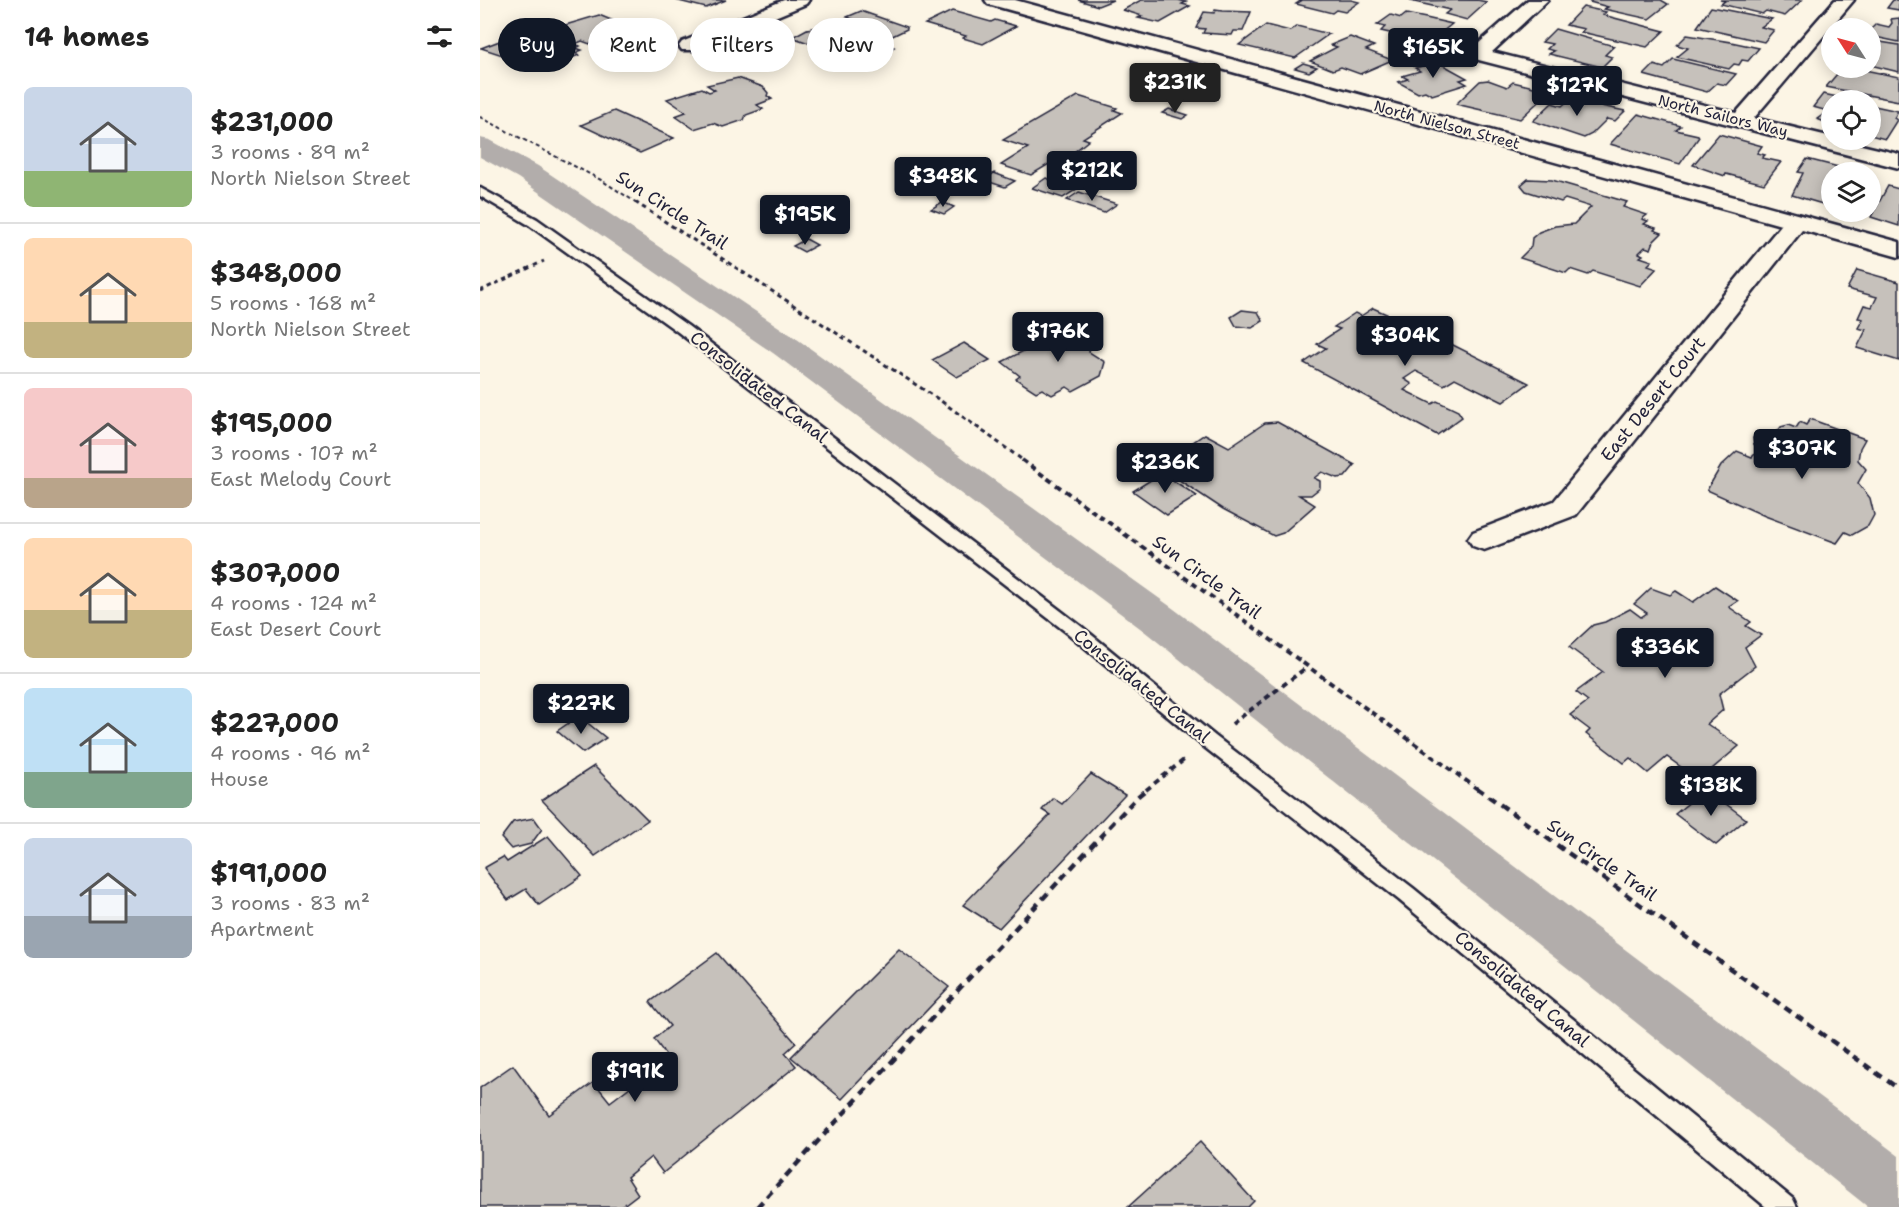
<!DOCTYPE html>
<meta charset="utf-8">
<style>
:root{--surface:#fff;--page:#f2f2f2;--text:#222;--muted:#767676;--line:#e0e0e0;--accent:#111827}
body{margin:0;font-family:"Shantell Sans",sans-serif;background:var(--page);color:var(--text);height:100vh;display:flex;flex-direction:column;font-size:22px;white-space:nowrap}
*{box-sizing:border-box;margin:0}
p{font-size:20px;color:var(--muted)}
.icon{flex:none;width:33px;height:33px;fill:none;stroke:currentColor;stroke-width:2;stroke-linecap:round;stroke-linejoin:round}
.map{position:relative;flex:1;overflow:hidden}
.sheet{display:flex;flex-direction:column;background:var(--surface);width:480px}
.sheet>*{flex:none}
.guide{position:absolute;left:18px;top:18px;width:570px;height:54px;display:flex;gap:12px}
.needle{width:39px;rotate:306deg}
.fabs{position:absolute;left:1341px;top:18px;display:grid;gap:12px}
.fabs a{display:grid;place-items:center;width:60px;height:60px;border-radius:50%;background:var(--surface);box-shadow:0 3px 15px #0003;font-size:30px}
.price{position:absolute;translate:-50% -51px;padding:0 14px;border-radius:6px;background:var(--accent);color:#fff;font-size:20px;line-height:39px;filter:drop-shadow(0 2px 3px #0008)}
.price::after{content:'';position:absolute;left:50%;top:36px;width:18px;height:14px;margin-left:-9px;background:inherit;clip-path:polygon(0 0,100% 0,50% 100%)}
.price.selected{background:#222;color:#fff}
ul{padding:0;list-style:none}
li{display:flex;align-items:center;gap:18px;height:150px;padding:0 24px}
li+li{border-top:2px solid var(--line)}
li span{display:grid;place-items:center;flex:none;width:168px;height:120px;border-radius:9px;color:#555}
li>.icon{margin-inline-start:auto}
span .icon{width:72px;height:72px;fill:#fffc;stroke-width:1}
li b{font-size:26px}
h2{display:flex;justify-content:space-between;align-items:center;height:72px;padding:0 24px;font-size:26px}
.chip{padding:0 21px;border-radius:27px;background:var(--surface);box-shadow:0 3px 15px #0003;font-size:21px;line-height:54px}
.chip.selected{background:var(--accent);color:#fff}
main{display:flex;flex:1;min-height:0}
.map>svg:first-child{display:block}
</style>
<main>
<section class="sheet">
<h2>14 homes<svg class="icon" aria-label="filters" viewBox="0 0 24 24"><path d="M4 7h16M4 17h16"/><circle cx="9" cy="7" r="2"/><circle cx="15" cy="17" r="2"/></svg></h2>
<ul>
<li><span style="background:linear-gradient(#c9d6e8 70%,#8fb573 0)"><svg class="icon" aria-label="home" viewBox="0 0 24 24"><path d="M3 11l9-7 9 7M6 9v11h12V9"/></svg></span><div><b>$231,000</b><p>3 rooms · 89 m²</p><p>North Nielson Street</p></div></li>
<li><span style="background:linear-gradient(#ffd9b3 70%,#c2b280 0)"><svg class="icon" aria-label="home" viewBox="0 0 24 24"><path d="M3 11l9-7 9 7M6 9v11h12V9"/></svg></span><div><b>$348,000</b><p>5 rooms · 168 m²</p><p>North Nielson Street</p></div></li>
<li><span style="background:linear-gradient(#f6c9c9 75%,#b9a48a 0)"><svg class="icon" aria-label="home" viewBox="0 0 24 24"><path d="M3 11l9-7 9 7M6 9v11h12V9"/></svg></span><div><b>$195,000</b><p>3 rooms · 107 m²</p><p>East Melody Court</p></div></li>
<li><span style="background:linear-gradient(#ffd9b3 60%,#c2b280 0)"><svg class="icon" aria-label="home" viewBox="0 0 24 24"><path d="M3 11l9-7 9 7M6 9v11h12V9"/></svg></span><div><b>$307,000</b><p>4 rooms · 124 m²</p><p>East Desert Court</p></div></li>
<li><span style="background:linear-gradient(#bfe0f5 70%,#7fa58c 0)"><svg class="icon" aria-label="home" viewBox="0 0 24 24"><path d="M3 11l9-7 9 7M6 9v11h12V9"/></svg></span><div><b>$227,000</b><p>4 rooms · 96 m²</p><p>House</p></div></li>
<li><span style="background:linear-gradient(#c9d6e8 65%,#9aa5b1 0)"><svg class="icon" aria-label="home" viewBox="0 0 24 24"><path d="M3 11l9-7 9 7M6 9v11h12V9"/></svg></span><div><b>$191,000</b><p>3 rooms · 83 m²</p><p>Apartment</p></div></li>
</ul>
</section>
<div class="map">
<svg width="1419" height="1207" viewBox="0 0 1419 1207">
<rect width="100%" height="100%" fill="#fcf5e5"/>
<filter id="ink" filterUnits="userSpaceOnUse"><feTurbulence type="fractalNoise" baseFrequency=".0167" numOctaves="2"/><feDisplacementMap in="SourceGraphic" scale="12" xChannelSelector="R" yChannelSelector="G"/><feConvolveMatrix kernelMatrix="1 2 1 2 8 2 1 2 1" color-interpolation-filters="sRGB"/></filter>
<g filter="url(#ink)">
<g fill="none" stroke-linecap="round" stroke-linejoin="round">
<polygon fill="#b2adab" fill-rule="evenodd" points="0,138 10,140 58,166 317,339 694,609 1419,1156 1419,1207 1388,1207 664,631 293,353 38,178 0,157"/>
</g>
<g fill="#c6c1bb" stroke="#22223b" stroke-width="1.5">
<polygon points="195,0 246,0 226,8"/>
<polygon points="598,0 633,0 618,6"/>
<polygon points="661,0 698,0 706,2 702,4 710,6 680,23 658,18 662,16 643,10"/>
<polygon points="818,0 871,0 879,2 865,12 856,10 852,13 816,4 821,1"/>
<polygon points="997,0 1007,2 987,20 965,14 970,10 930,1"/>
<polygon points="1112,0 1181,0 1188,4 1169,19 1124,9 1128,7 1110,2"/>
<polygon points="1240,0 1322,0 1305,16 1286,11 1282,14 1241,4 1245,1"/>
<polygon points="1413,0 1419,0 1419,10 1407,8"/>
<polygon points="1103,7 1126,12 1123,15 1184,31 1167,47 1101,32 1104,29 1086,25"/>
<polygon points="1231,7 1292,19 1281,27 1294,30 1284,42 1217,27"/>
<polygon points="735,10 742,11 771,12 763,31 754,31 752,35 723,33 725,29 716,28 724,12 734,13"/>
<polygon points="381,11 427,27 427,29 400,42 414,47 381,62 312,37 327,29 343,26 356,31 359,30 347,26 361,20 369,22 375,20 367,17"/>
<polygon points="472,11 511,22 515,20 536,26 503,44 483,38 486,36 445,24"/>
<polygon points="926,14 946,18 972,24 957,36 951,38 945,36 940,40 901,31 905,27 897,25 911,15 921,18"/>
<polygon points="119,15 141,24 128,30 133,31 132,33 122,37 124,38 110,44 102,41 95,44 100,46 96,48 102,50 95,53 99,55 75,65 51,55 38,60 1,48 38,34 72,29"/>
<polygon points="1419,18 1419,42 1390,36 1390,30 1396,24 1409,27 1412,23 1411,19"/>
<polygon points="786,25 810,31 817,26 849,34 815,58 759,45"/>
<polygon points="1075,29 1134,46 1125,55 1132,57 1122,67 1069,54 1074,51 1067,49 1072,44 1062,42"/>
<polygon points="1207,35 1251,42 1279,48 1268,61 1262,60 1259,65 1254,64 1249,69 1197,57 1208,48 1197,45"/>
<polygon points="870,37 894,46 886,50 912,60 880,74 861,67 853,70 830,61 857,47 851,45"/>
<polygon points="1394,41 1419,45 1419,72 1390,65 1390,50 1394,47 1391,45"/>
<polygon points="1193,59 1256,74 1246,85 1237,83 1227,92 1164,75 1174,65 1184,68"/>
<polygon points="958,62 987,78 980,80 987,84 952,95 945,91 938,93 918,82 928,79 922,76 940,71 935,68"/>
<polygon points="823,63 837,67 829,72 815,68"/>
<polygon points="1375,68 1419,77 1419,101 1346,87 1357,74 1363,75 1366,70 1371,72"/>
<polygon points="258,78 283,87 288,93 287,96 292,99 277,105 283,109 266,115 264,120 243,127 233,123 214,129 195,116 206,112 187,99 222,88 229,92 235,90 227,85"/>
<polygon points="1008,80 1027,87 1033,82 1070,91 1040,119 976,104 1000,81"/>
<polygon points="1343,94 1372,100 1352,100 1352,125 1337,119 1348,111 1333,107"/>
<polygon points="598,96 637,108 634,110 642,113 603,138 609,140 584,160 579,158 551,175 521,165 548,148 523,140"/>
<polygon points="1090,99 1093,100 1145,111 1135,121 1127,119 1112,134 1104,138 1053,121 1072,103 1082,106"/>
<polygon points="1390,105 1418,111 1414,118 1417,120 1405,139 1390,135"/>
<polygon points="689,109 708,115 702,119 682,113"/>
<polygon points="134,111 194,138 160,153 101,125"/>
<polygon points="1158,114 1201,126 1196,130 1218,135 1219,137 1200,164 1130,144"/>
<polygon points="1239,134 1282,146 1277,153 1285,155 1282,158 1301,162 1284,184 1246,174 1245,176 1213,165"/>
<polygon points="1327,159 1370,170 1368,172 1352,172 1352,201 1349,200 1346,205 1312,195 1323,173 1318,172"/>
<polygon points="514,173 535,181 525,187 503,180"/>
<polygon points="566,178 597,189 583,198 552,188"/>
<polygon points="1048,179 1072,180 1147,202 1143,207 1167,215 1162,219 1168,221 1164,224 1176,228 1174,230 1182,233 1174,241 1171,249 1165,247 1159,253 1163,255 1160,257 1172,261 1168,265 1177,268 1160,286 1113,271 1108,275 1090,269 1086,273 1040,258 1051,247 1052,238 1059,232 1075,226 1094,224 1111,207 1085,199 1081,202 1046,191 1041,185"/>
<polygon points="1408,186 1419,189 1419,226 1391,217"/>
<polygon points="599,192 637,204 624,213 587,200"/>
<polygon points="462,202 474,207 464,214 451,209"/>
<polygon points="326,239 337,245 324,252 313,246"/>
<polygon points="1377,270 1419,282 1419,361 1377,348 1386,330 1378,328 1383,319 1378,318 1384,305 1392,307 1397,297 1367,289"/>
<polygon points="893,308 955,336 1049,383 1023,402 975,378 964,385 936,371 924,379 932,384 924,390 952,404 957,401 978,411 982,417 957,435 824,363 846,348 837,344 860,329 854,327 875,313 881,316"/>
<polygon points="762,310 778,312 783,321 772,328 756,326 751,317"/>
<polygon points="568,332 604,332 612,337 609,352 625,362 621,376 593,391 587,387 572,395 562,389 556,392 536,379 540,376 522,362 567,339"/>
<polygon points="484,343 510,360 477,377 452,360"/>
<polygon points="1330,419 1385,439 1380,448 1378,460 1386,469 1378,483 1390,498 1394,515 1388,526 1372,535 1365,532 1357,543 1285,516 1227,490 1241,466 1257,451 1272,457 1275,454 1290,460 1294,454 1280,449 1274,444 1273,438 1285,434 1294,436 1301,427 1308,425 1316,428 1320,422 1326,425"/>
<polygon points="797,422 875,465 865,477 857,478 842,472 834,478 840,481 840,488 831,495 819,495 835,505 803,533 794,536 743,509 678,466 725,434 749,447 785,423"/>
<polygon points="682,473 717,496 687,515 653,491"/>
<polygon points="1235,586 1258,601 1249,607 1271,622 1266,626 1281,635 1265,647 1275,666 1239,694 1243,710 1227,724 1259,746 1219,780 1187,757 1168,773 1150,758 1144,763 1106,734 1110,730 1090,715 1108,701 1096,692 1123,672 1089,647 1113,625 1125,622 1150,609 1161,617 1167,613 1154,604 1171,588 1190,595 1196,591 1213,602"/>
<polygon points="99,716 126,738 103,753 77,731"/>
<polygon points="114,766 168,820 115,856 62,800"/>
<polygon points="611,774 645,795 519,928 483,905 570,815 562,810 573,798 582,804"/>
<polygon points="1226,789 1266,819 1236,845 1195,814"/>
<polygon points="54,818 62,829 51,844 31,849 21,838 33,822"/>
<polygon points="68,836 102,876 59,905 46,889 28,900 4,868 23,857 27,862"/>
<polygon points="419,949 469,987 362,1099 311,1057"/>
<polygon points="237,953 316,1043 305,1053 316,1066 183,1173 171,1157 147,1177 158,1194 141,1207 0,1207 0,1088 33,1065 69,1115 114,1082 130,1102 188,1058 174,1039 190,1026 170,1002"/>
<polygon points="720,1142 774,1201 768,1207 648,1207"/>
</g>
<g fill="none" stroke-linecap="round" stroke-linejoin="round">
<g stroke="#22223b" stroke-width="5">
<polygon id="lane" points="0,188 57,219 208,326 602,627 735,736 933,888 1313,1199 1317,1207 1286,1207 919,900 723,746 590,635 198,332 49,225 0,196"/>
</g>
<g stroke="#22223b" stroke-width="5">
<g id="street">
<polygon points="304,0 329,0 326,4 216,50 202,50 199,46 202,42"/>
<polygon points="505,0 535,0 1419,242 1419,257 1322,230 1096,515 1015,546 1004,550 993,546 988,539 993,532 1074,501 1301,225 508,4"/>
<polygon points="1048,0 1068,0 1012,52 1256,113 1355,0 1374,0 1274,118 1352,137 1352,140 1360,140 1419,154 1419,168 991,58 988,54 991,50"/>
</g>
</g>
<polyline stroke="#22223b" stroke-width="2" stroke-dasharray="4 3" stroke-linecap="butt" points="0,117 121,180 157,203"/>
<g stroke="#22223b" stroke-width="3" stroke-dasharray="4.5 4" stroke-linecap="butt">
<polyline points="155,202 461,401 544,461"/>
<polyline points="0,291 64,261"/>
</g>
<g stroke="#22223b" stroke-width="4" stroke-dasharray="6 4.5" stroke-linecap="butt">
<polyline points="542,460 999,790"/>
<polyline points="752,724 827,667"/>
<polyline points="666,790 705,759"/>
</g>
<g stroke="#22223b" stroke-width="4.5" stroke-dasharray="8 6" stroke-linecap="butt">
<polyline points="997,788 1419,1089"/>
<polyline points="277,1207 657,797 668,788"/>
</g>
<use href="#lane" fill="#fcf5e5" fill-rule="evenodd"/>
<use href="#street" fill="#fcf5e5" fill-rule="evenodd"/>
</g>
</g>
<g text-anchor="middle" dominant-baseline="central" stroke-width="4.5" stroke-linejoin="round" paint-order="stroke">
<g font-size="15" fill="#22223b" stroke="#fcf5e5">
<text transform="translate(1243 116) rotate(14)">North Sailors Way</text>
<text transform="translate(967 125) rotate(15)">North Nielson Street</text>
</g>
<g font-size="18" fill="#22223b" stroke="#fcf5e5">
<text transform="translate(192 210) rotate(33)">Sun Circle Trail</text>
<text transform="translate(279 387) rotate(38)">Consolidated Canal</text>
<text transform="translate(1173 399) rotate(-51)">East Desert Court</text>
<text transform="translate(727 577) rotate(36)">Sun Circle Trail</text>
<text transform="translate(662 686) rotate(39)">Consolidated Canal</text>
<text transform="translate(1122 860) rotate(35)">Sun Circle Trail</text>
<text transform="translate(1042 989) rotate(40)">Consolidated Canal</text>
</g>
</g>
</svg>
<div class="fabs">
<a><svg class="needle" viewBox="-14 -14 28 28"><path d="M0-13l5 13h-10z" fill="#e53935"/><path d="M0 13l5-13h-10z" fill="#767676"/></svg></a>
<a><svg class="icon" aria-label="locate" viewBox="0 0 24 24"><circle cx="12" cy="12" r="6"/><path d="M12 2v4M12 18v4M2 12h4M18 12h4"/></svg></a>
<a><svg class="icon" aria-label="layers" viewBox="0 0 24 24"><path d="M12 4l9 5-9 5-9-5zM3 14l9 5 9-5"/></svg></a>
</div>
<b class="price" style="left:953px;top:79px">$165K</b>
<b class="price selected" style="left:695px;top:114px">$231K</b>
<b class="price" style="left:1097px;top:117px">$127K</b>
<b class="price" style="left:612px;top:202px">$212K</b>
<b class="price" style="left:463px;top:208px">$348K</b>
<b class="price" style="left:325px;top:246px">$195K</b>
<b class="price" style="left:578px;top:363px">$176K</b>
<b class="price" style="left:925px;top:367px">$304K</b>
<b class="price" style="left:1322px;top:480px">$307K</b>
<b class="price" style="left:685px;top:494px">$236K</b>
<b class="price" style="left:1185px;top:679px">$336K</b>
<b class="price" style="left:101px;top:735px">$227K</b>
<b class="price" style="left:1231px;top:817px">$138K</b>
<b class="price" style="left:155px;top:1103px">$191K</b>
<div class="guide">
<a class="chip selected">Buy</a>
<a class="chip">Rent</a>
<a class="chip">Filters</a>
<a class="chip">New</a>
</div>
</div>
</main>
